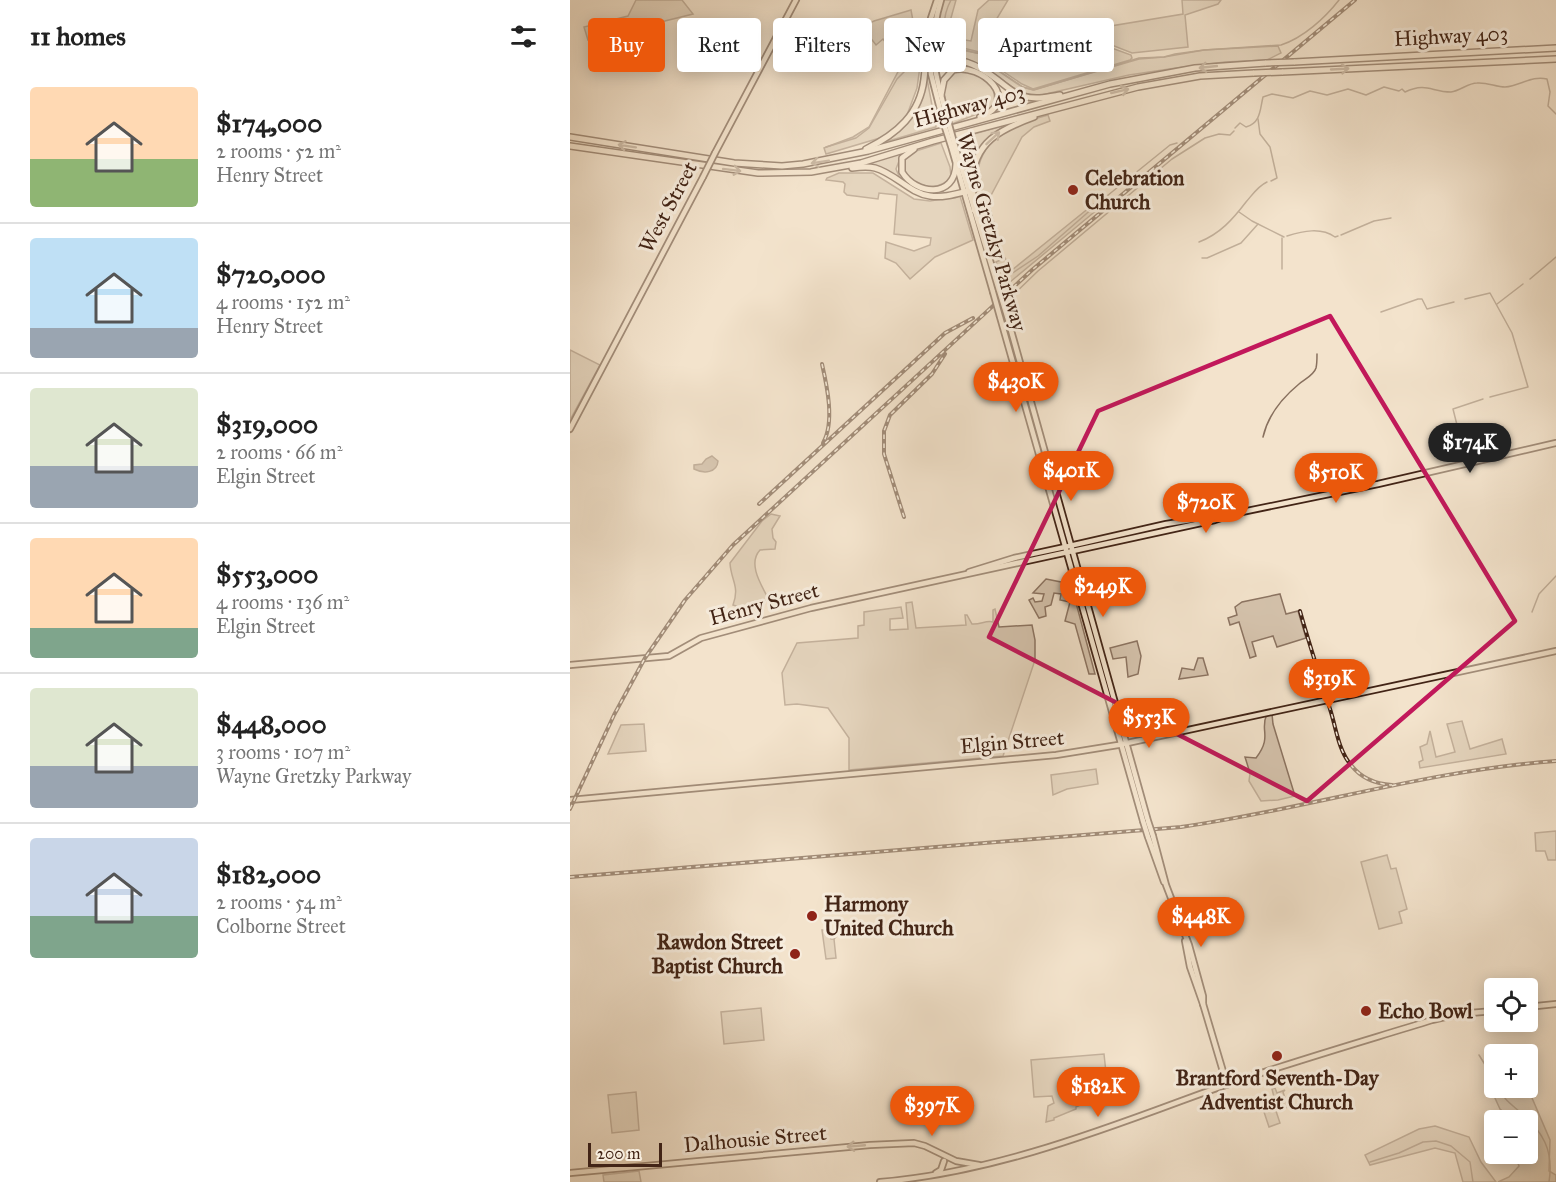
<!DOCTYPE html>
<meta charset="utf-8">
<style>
:root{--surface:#fff;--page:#f2f2f2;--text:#222;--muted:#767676;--line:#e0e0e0;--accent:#ea580c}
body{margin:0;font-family:"IM FELL Great Primer",serif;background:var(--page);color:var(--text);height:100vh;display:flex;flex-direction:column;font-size:22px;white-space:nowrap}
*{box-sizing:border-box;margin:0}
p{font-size:20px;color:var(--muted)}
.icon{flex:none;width:33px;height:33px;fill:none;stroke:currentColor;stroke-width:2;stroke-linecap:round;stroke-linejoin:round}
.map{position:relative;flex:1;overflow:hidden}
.details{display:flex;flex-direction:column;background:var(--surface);width:570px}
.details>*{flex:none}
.banner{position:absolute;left:18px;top:18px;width:570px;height:54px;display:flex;gap:12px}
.fabs{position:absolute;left:914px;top:978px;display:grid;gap:12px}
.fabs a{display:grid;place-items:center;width:54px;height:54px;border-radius:6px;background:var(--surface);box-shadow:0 3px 15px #0003;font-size:30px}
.scale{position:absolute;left:18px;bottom:15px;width:74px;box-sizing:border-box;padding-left:6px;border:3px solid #422416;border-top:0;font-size:16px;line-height:21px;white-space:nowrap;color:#422416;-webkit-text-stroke:4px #f7edde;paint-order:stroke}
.price{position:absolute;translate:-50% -51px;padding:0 14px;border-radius:21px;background:var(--accent);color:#fff;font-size:20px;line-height:39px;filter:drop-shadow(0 2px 3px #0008)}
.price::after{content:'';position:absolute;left:50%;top:36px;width:18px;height:14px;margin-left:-9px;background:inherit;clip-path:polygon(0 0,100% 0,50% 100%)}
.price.current{background:#222;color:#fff}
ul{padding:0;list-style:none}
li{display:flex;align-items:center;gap:18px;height:150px;padding:0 30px}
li+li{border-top:2px solid var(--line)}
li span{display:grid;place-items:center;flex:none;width:168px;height:120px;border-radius:6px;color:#555}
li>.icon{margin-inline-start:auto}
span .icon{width:72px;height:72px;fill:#fffc;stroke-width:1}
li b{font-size:26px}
h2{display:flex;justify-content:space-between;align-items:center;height:72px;padding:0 30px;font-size:26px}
.tag{padding:0 21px;border-radius:6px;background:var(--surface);box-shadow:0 3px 15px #0003;font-size:21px;line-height:54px}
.tag.current{background:var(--accent);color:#fff}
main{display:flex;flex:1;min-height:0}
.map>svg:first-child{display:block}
</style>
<main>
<section class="details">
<h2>11 homes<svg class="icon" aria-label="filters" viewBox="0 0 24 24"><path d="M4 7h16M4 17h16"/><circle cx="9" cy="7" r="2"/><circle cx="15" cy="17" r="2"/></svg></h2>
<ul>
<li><span style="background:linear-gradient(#ffd9b3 60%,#8fb573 0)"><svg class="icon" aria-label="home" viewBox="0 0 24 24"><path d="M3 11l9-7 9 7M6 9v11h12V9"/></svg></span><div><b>$174,000</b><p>2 rooms · 52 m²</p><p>Henry Street</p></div></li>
<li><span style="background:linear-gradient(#bfe0f5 75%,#9aa5b1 0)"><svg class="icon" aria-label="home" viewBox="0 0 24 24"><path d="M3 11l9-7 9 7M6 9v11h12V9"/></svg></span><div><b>$720,000</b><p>4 rooms · 152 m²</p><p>Henry Street</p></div></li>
<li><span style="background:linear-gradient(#dfe7d0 65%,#9aa5b1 0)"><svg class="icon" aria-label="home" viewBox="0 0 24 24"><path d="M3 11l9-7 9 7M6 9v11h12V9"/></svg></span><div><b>$319,000</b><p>2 rooms · 66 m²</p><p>Elgin Street</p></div></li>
<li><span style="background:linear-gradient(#ffd9b3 75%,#7fa58c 0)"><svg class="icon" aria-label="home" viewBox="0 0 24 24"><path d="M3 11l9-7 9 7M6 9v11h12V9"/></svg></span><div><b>$553,000</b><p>4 rooms · 136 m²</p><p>Elgin Street</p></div></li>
<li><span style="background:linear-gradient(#dfe7d0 65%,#9aa5b1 0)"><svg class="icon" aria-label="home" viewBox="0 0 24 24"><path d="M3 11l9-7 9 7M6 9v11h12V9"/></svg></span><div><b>$448,000</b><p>3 rooms · 107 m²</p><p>Wayne Gretzky Parkway</p></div></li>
<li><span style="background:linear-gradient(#c9d6e8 65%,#7fa58c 0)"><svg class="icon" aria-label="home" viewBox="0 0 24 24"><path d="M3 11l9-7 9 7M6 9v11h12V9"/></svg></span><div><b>$182,000</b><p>2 rooms · 54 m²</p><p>Colborne Street</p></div></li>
</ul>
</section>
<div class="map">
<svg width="986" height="1182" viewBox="0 0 986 1182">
<rect width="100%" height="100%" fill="#f3e3cc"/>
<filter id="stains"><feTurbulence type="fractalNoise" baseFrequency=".00333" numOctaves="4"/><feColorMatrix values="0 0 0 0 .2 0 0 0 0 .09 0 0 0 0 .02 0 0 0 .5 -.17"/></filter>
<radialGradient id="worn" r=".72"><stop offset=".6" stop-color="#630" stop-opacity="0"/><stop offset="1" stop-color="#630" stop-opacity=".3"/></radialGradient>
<g fill="#d5c3ad" stroke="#8c7462" stroke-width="1.5">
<polygon points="66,0 112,0 123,14 18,40 14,27 58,16"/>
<polygon points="373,0 386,0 379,25 383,38 401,41 408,10 419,0 438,0 423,25 448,42 441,56 462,69 479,69 537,56 539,47 561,55 562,58 560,60 463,89 452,84 419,62 413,53 377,44 378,47 411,54 418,64 452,87 463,90 569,59 594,57 605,54 634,50 708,46 711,53 697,60 655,62 606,68 559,75 467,96 449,92 414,67 397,59 367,57 368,29 366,28"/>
<polygon points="612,0 651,0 648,4 615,15 618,47 562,53 539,44 537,35 541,34 541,26 613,14"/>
<polygon points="341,10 345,32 351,35 351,59 347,88 337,115 320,135 256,154 254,148 283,137 299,127 332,64 313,39 306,45 292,27 304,21"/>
<path d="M386 71C407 71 432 84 422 108L382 124C377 105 365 82 386 71Z"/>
<path d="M356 73 366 127 315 142C344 123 348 104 356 73Z"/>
<path d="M478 115 480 121 464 127 452 137 418 201 427 235 416 237C404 203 397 158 431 134 444 124 462 120 478 115Z"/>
<path d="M436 125C406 146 407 156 400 191L386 139Z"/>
<path d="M371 143 380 167 381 177C367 193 348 187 334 173V158L343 152Z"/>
<path d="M332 153 326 169 331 181C318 170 309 165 292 163Z"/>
<polygon points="269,173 303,173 344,199 360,201 390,196 403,240 365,257 340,279 326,263 315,258 316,242 344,251 360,245 361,238 324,234 327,195 309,193 308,199 277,195 274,192 275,184 273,182 256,180 257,178"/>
<polygon points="530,199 534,204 434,287 426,262 435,258 442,270"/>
<polygon points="0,350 30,365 0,420"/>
<path d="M201 514 210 516 202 529 203 538 206 542 205 549 190 550C177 564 192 586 199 600L180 604 182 611 163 605C170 586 161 581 160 563L192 521Z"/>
<polygon points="476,579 501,584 525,674 519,674 505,624 495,621 500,602 490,600 491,594 484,593 481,605 475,607 476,616 469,618 459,600 463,598 465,602 472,601 474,594 463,593"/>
<polygon points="710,594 716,614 728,611 736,638 707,647 703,636 682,642 686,656 680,658 669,622 660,625 658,618 667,615 665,607 672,602"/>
<path d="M342 602 346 628 396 625 395 615H397L402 624C410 625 416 620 423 622V610L425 609 429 627 462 625 465 640V660L433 756 279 770V738L258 708 227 704 215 705 212 673 227 643 288 638V626L294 625V612L331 607 333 618 320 619V630L338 629 336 603Z"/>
<polygon points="567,641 571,656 568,674 558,677 556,657 543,659 540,648"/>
<polygon points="628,658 633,658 638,675 609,679 612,668 624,670"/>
<path d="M697 714H702L703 724 725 796 708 800 691 801 679 781 680 773 675 757 686 758C703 736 689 730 697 714Z"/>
<polygon points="892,721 900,749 932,739 936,754 850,768 849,762 853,760 850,747 857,744 860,731 866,757 885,752 877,724"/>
<polygon points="74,724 76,751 38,754 51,725"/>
<polygon points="526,769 528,784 497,789 483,795 481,775"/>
<polygon points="986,831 986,860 978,860 975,851 966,851 965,833"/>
<polygon points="817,855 821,869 826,868 837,909 829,912 832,923 809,929 791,862"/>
<polygon points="252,930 258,930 261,939 264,939 262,934 267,932 267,936 264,939 266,958 256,959"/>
<polygon points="191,1008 194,1040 154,1044 151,1012"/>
<polygon points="534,1054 538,1091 513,1092 516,1102 506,1107 506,1109 484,1118 484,1120 476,1122 478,1106 484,1103 482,1096 464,1097 461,1060"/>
<polygon points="924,1080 924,1088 942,1088 945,1090 957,1089 959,1091 980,1140 979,1171 986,1175 986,1182 928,1182 939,1177 949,1166 944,1154 957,1154 957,1120 943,1120 930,1109 919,1085"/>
<polygon points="705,1088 707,1093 715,1090 713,1092 718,1107 709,1110 707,1101 701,1102 700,1099 704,1097 702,1089"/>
<polygon points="66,1092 69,1130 42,1133 38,1095"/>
<polygon points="704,1105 710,1123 699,1127 693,1109"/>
<polygon points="865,1126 899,1137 911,1162 926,1182 893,1182 885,1153 865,1148 800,1165 795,1155 849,1129"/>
<polygon points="69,1171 71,1182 34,1182 33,1175"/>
</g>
<path fill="#b7a28e" stroke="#88705e" stroke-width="1.5" d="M142 456 148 461C147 473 134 474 124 469V465L132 464 136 459Z"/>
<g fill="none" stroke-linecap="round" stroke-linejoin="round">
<g stroke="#88705e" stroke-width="1.5">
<path d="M381 0C373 15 372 30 378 46L411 54 419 64 453 87 464 90 569 58 594 57 634 50 711 45C733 38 755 18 769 0"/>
<polyline points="688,119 690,134 700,147 707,178 701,181"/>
<path d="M665 128 670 123 676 127C691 123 690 109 693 97L702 94 723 98 740 91 757 95 778 89 796 95 814 87 829 91 832 89 835 92C857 82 861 92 881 92 890 91 898 83 907 83 917 82 926 87 935 87 950 86 962 75 977 79L980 92 978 106 986 114"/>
<polyline points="256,147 286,138 299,128 327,79 335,71 345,46 351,42"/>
<polyline points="669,212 682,221 714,237"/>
<polyline points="771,235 804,221 821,218"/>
<path d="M717 236C733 231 751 227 765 237L768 236"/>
<path d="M629 242C650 234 663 219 676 202 683 194 688 186 697 182"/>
<polyline points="632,258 637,258 671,243 688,224"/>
<polyline points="712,269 712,238"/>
<polyline points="441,274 468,256 532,200 600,145 607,143"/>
<polyline points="960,279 986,257"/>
<polyline points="895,299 920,293 942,333 958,387 920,397"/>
<polyline points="436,302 468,271 602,159 635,138 649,134 660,135 664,131"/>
<polyline points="927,304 953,284"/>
<polyline points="811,312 848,299 852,299 857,309 884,302"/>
<path d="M693 437C698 415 712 398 729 384 735 379 744 375 746 368 747 364 747 358 747 354"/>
<polyline points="887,458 889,433 883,409 913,399"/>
<polyline points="962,612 969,594 986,576"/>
<polyline points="909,1055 924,1079"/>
<path d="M929 1088C933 1099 941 1104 950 1112 973 1132 984 1150 979 1182"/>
<polyline points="800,1162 829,1153 853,1142 866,1141 881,1146 900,1162 903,1182"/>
</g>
<g stroke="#422416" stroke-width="8">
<g id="major">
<path d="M371 0C356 49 365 74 378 121"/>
<polyline points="359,39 361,18 367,0"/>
<polyline points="359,47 361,74 373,121"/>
<polyline points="381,146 423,292"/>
<polyline points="385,146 429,290"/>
<polyline points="145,153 226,0"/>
<polyline points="437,316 578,821"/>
<polyline points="430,317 573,821"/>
<polyline points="0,429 133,177"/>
<polyline points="399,572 444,558 495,547 596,524 659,514"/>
<polyline points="0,665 99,656 131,638 241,608 645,520 667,513 808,484 986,443"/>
<polyline points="0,800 486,755 548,745 986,651"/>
<polyline points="583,836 596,885 619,945 633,996 633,1004"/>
<polyline points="578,837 594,882"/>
<polyline points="615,941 620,967 633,1004 657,1085"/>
<polyline points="957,1007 986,1004"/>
<polyline points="0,1173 300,1145 344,1143 355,1146 386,1161 409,1165"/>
<polyline points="366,1173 371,1170 374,1161"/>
<path d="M310 1182C415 1173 514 1137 611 1101 694 1070 778 1046 862 1020L888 1014 924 1011"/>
</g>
</g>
<g stroke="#422416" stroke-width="8">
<g id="highway">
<path d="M359 60C390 57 405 62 429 81 436 86 444 94 453 96 465 100 478 97 490 95"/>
<polyline points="724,62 986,48"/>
<polyline points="712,72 986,59"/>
<path d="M371 95 374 80 383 70C411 62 453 101 410 117"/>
<polyline points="0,137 164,163 212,166 233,164 298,151 540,84 625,68 696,63"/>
<polyline points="0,146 188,173 241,172 291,163 363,141 568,87 630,76 684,73"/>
<path d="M296 149C327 134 350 114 354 79 356 64 355 50 359 36"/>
<path d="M344 149 332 158V172C346 195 385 199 386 164"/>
<path d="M282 168C289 167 298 166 305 168 326 174 339 193 360 196 373 198 386 194 398 191"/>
<path d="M404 210C405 201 402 192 402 183 403 142 431 129 464 117"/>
</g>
</g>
<use href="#major" stroke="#f3e3cc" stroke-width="4.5"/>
<use href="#highway" stroke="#f3e3cc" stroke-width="5"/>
<g stroke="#422416" stroke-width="4">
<g id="rail">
<path d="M252 364C257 386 265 422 253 443"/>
<polyline points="189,504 375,333 403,318"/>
<polyline points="334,517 314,454 314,431 320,415 362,374 375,354"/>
<path d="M730 611C739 644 750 676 760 709 766 727 768 750 781 765 791 778 806 784 822 785"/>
<polyline points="0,809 44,715 75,658 115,600 163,545 462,270 785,0"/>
<path d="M0 877 611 827C737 809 859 770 986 761"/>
</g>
</g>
<use href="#rail" stroke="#f7edde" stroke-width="1.5" stroke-dasharray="4.5" stroke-linecap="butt"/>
<g stroke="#422416" stroke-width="8" stroke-linecap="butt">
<g id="major-bridge">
<polyline points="373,121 381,146"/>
<polyline points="378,121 385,146"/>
<polyline points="133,177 145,153"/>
<polyline points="429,290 437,316"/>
<polyline points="423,292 430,317"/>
<polyline points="573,821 578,837"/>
<polyline points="578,821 583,836"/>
</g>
</g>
<g stroke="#422416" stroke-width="8" stroke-linecap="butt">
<g id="highway-bridge">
<polyline points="696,63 724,62"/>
<polyline points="684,73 712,72"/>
</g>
</g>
<use href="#major-bridge" stroke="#f3e3cc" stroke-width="4.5"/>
<use href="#highway-bridge" stroke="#f3e3cc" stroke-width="5"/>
</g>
<defs><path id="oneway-shaft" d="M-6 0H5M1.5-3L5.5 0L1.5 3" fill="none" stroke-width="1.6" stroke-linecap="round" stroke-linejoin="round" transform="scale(1.5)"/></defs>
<g stroke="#9a8471">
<use href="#oneway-shaft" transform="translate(638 67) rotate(174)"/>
<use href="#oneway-shaft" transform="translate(770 69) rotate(-3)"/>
<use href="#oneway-shaft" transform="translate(550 91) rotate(-13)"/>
<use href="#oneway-shaft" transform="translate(423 138) rotate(-43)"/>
<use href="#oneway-shaft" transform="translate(57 146) rotate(-171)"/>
<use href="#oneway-shaft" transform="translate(250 162) rotate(171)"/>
<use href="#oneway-shaft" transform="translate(162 170) rotate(7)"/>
<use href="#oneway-shaft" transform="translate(286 1146) rotate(175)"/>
</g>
<path d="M0 0H986V1182H0ZM760 316 945 621 737 801 419 637 528 411Z" fill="#f3e3cc" fill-opacity=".55" fill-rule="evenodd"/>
<path fill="none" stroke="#c2185b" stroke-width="4.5" stroke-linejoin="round" d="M760 316 945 621 737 801 419 637 528 411Z"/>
<g fill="#8f2418" stroke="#f7edde" stroke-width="2">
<circle cx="503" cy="190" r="6"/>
<circle cx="242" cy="916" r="6"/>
<circle cx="225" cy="954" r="6"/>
<circle cx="796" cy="1011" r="6"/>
<circle cx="707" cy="1056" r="6"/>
</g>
<g text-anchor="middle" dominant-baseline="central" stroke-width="6" stroke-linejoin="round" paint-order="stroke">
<g font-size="21" fill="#422416" stroke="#f7edde">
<text transform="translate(881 36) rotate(-3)">Highway 403</text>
<text transform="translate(399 106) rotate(-15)">Highway 403</text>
<text transform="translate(98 207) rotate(-62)">West Street</text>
<text transform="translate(422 232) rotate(74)">Wayne Gretzky Parkway</text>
<text transform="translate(194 604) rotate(-15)">Henry Street</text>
<text transform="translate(442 742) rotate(-5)">Elgin Street</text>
<text transform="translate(185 1139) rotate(-5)">Dalhousie Street</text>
</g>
<g font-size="21" font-weight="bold" fill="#422416" stroke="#f7edde" text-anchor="start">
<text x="515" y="178">Celebration<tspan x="515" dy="24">Church</tspan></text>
<text x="254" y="904">Harmony<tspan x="254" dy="24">United Church</tspan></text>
<text x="213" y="942" text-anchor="end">Rawdon Street<tspan x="213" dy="24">Baptist Church</tspan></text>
<text x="808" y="1011">Echo Bowl</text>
<text x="707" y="1078" text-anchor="middle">Brantford Seventh-Day<tspan x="707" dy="24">Adventist Church</tspan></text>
</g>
</g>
<rect width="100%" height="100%" filter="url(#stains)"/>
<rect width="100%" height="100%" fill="url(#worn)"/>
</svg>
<div class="fabs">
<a><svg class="icon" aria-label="locate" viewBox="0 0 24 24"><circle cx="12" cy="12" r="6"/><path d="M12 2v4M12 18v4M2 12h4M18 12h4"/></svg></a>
<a>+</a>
<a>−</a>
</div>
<div class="scale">200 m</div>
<b class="price" style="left:446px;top:413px">$430K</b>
<b class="price current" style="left:900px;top:474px">$174K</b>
<b class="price" style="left:501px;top:502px">$401K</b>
<b class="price" style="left:766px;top:504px">$510K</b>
<b class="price" style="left:636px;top:534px">$720K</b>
<b class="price" style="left:533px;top:618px">$249K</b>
<b class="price" style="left:759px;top:710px">$319K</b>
<b class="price" style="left:579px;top:749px">$553K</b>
<b class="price" style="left:631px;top:948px">$448K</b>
<b class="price" style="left:528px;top:1118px">$182K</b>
<b class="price" style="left:362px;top:1137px">$397K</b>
<div class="banner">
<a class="tag current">Buy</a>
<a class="tag">Rent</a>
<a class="tag">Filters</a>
<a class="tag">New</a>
<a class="tag">Apartment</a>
</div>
</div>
</main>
